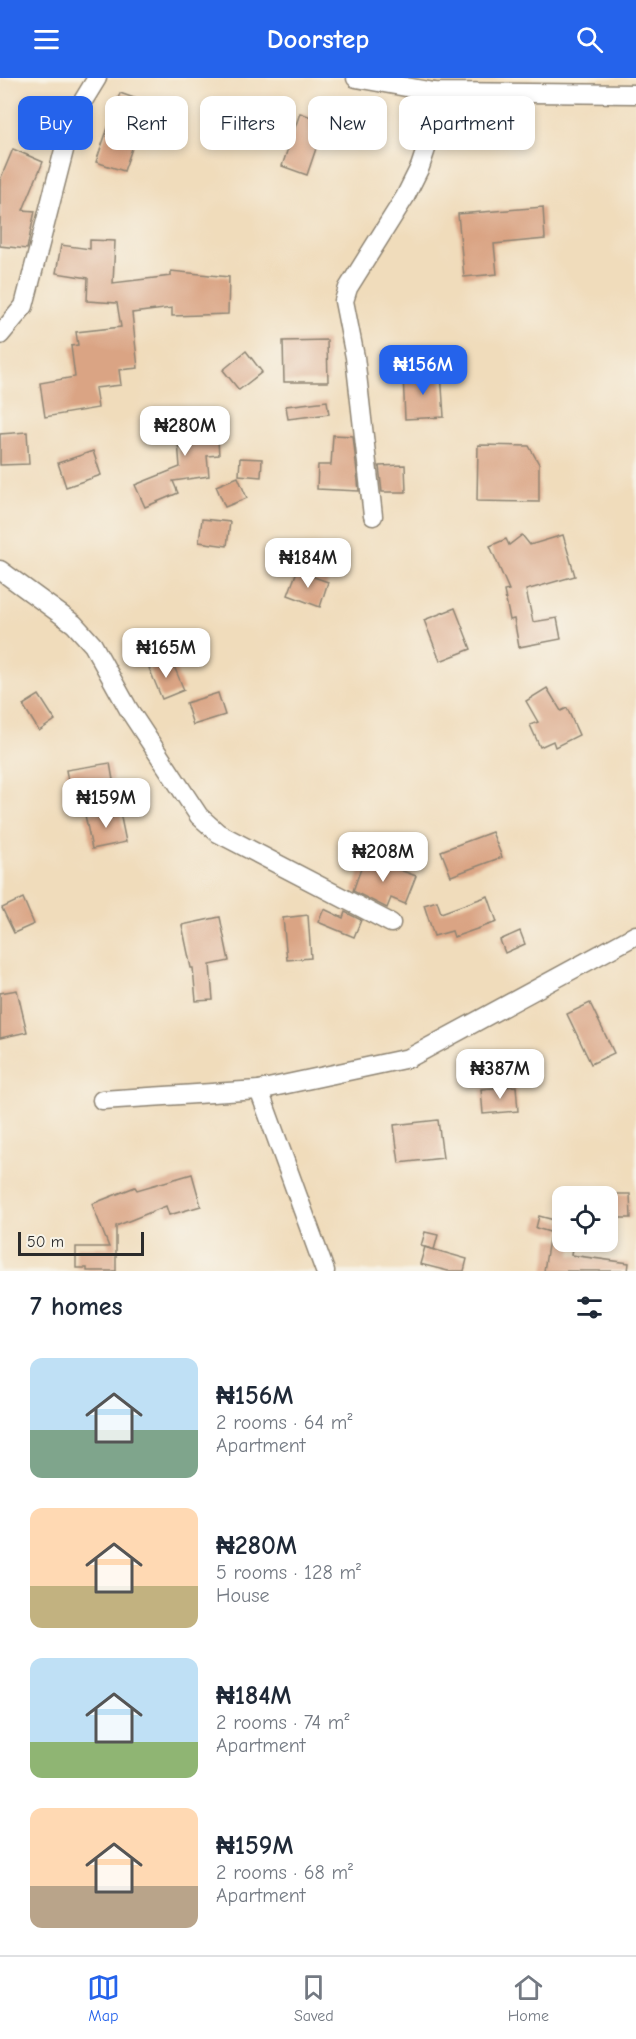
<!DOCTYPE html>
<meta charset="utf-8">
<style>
:root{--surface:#fff;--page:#f6f6f7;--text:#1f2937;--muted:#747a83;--line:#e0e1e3;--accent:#2563eb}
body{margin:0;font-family:"Comic Neue",sans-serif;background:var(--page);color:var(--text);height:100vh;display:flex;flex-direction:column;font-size:22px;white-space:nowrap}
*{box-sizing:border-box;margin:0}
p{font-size:20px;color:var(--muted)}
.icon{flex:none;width:33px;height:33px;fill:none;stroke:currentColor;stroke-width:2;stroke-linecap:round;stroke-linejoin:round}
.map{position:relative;height:1193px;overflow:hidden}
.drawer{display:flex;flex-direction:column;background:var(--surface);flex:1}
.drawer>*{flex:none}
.banner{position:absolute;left:18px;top:18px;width:600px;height:54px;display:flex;gap:12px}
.buttons{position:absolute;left:552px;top:1108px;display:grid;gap:12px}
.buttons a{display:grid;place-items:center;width:66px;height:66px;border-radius:12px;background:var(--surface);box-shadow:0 3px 9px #0003;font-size:30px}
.scale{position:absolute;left:18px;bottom:15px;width:126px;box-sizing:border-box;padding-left:6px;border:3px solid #2b2b2b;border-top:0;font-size:16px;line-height:21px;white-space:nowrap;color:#2b2b2b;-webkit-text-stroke:4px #f7f3e8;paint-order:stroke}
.price{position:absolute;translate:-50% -51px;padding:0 14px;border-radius:12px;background:#fff;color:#222;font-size:20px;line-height:39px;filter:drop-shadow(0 2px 3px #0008)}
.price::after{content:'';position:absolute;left:50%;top:36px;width:18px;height:14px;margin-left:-9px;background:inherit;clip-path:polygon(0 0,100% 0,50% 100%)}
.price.active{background:var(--accent);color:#fff}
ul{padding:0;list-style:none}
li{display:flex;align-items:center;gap:18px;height:150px;padding:0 30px}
li span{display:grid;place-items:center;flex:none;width:168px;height:120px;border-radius:12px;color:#555}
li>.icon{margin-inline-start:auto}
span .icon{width:72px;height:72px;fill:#fffc;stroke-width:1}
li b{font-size:26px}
h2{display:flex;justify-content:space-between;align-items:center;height:72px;padding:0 30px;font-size:26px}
.chip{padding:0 21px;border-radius:12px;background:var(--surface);box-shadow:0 3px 9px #0003;font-size:21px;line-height:54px}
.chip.active{background:var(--accent);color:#fff}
header{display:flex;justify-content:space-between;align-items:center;height:78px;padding:0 30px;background:var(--accent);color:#fff;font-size:27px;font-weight:700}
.tab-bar{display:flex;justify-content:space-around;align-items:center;height:84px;border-top:2px solid var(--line);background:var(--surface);font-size:16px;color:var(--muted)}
.tab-bar a{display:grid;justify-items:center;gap:3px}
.tab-bar .active{color:var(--accent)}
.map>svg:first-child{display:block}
</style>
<header><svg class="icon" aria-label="menu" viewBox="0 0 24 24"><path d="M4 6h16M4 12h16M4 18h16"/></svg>Doorstep<svg class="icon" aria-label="search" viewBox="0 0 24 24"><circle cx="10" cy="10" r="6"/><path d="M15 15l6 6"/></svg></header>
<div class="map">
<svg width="636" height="1193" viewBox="0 0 636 1193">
<rect width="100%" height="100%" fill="#f7f3e8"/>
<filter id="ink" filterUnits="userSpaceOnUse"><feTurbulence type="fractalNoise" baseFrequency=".0167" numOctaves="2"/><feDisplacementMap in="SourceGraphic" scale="12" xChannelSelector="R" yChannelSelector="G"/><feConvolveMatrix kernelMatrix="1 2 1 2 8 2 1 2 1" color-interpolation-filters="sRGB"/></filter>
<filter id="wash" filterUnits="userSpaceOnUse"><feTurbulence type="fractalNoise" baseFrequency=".008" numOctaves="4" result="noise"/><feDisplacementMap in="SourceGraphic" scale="24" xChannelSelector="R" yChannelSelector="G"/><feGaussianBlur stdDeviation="1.35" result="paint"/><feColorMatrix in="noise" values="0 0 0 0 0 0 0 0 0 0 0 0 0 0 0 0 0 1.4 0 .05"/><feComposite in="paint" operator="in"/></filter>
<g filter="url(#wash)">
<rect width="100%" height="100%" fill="#f0dcbb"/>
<g id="blocks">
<g fill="#daa484">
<polygon points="120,15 148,25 124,93 96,84"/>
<polygon points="300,35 325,44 307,97 282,88"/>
<polygon points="13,71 43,84 23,132 35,133 27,171 0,168 0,102"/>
<polygon points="543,129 545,161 494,166 497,196 464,199 458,136"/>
<polygon points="90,162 115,163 113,205 171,198 171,193 229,199 228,236 172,238 172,230 132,235 138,290 119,292 121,307 95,310 98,330 45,339 40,305 75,299 71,268 78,267 76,254 121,249 117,225 87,223 88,200 56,195 61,167 90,171"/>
<polygon points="327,262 328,304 284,304 283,263"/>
<polygon points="246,273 262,294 239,312 223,292"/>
<polygon points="441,294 444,339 405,341 403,296"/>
<polygon points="327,323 329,336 288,341 286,328"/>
<polygon points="216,336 219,377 207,378 209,398 173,403 178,415 145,429 135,407 180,389 176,339"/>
<polygon points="27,354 29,386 0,387 0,356"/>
<polygon points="333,357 353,358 359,413 317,411 318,387 331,387"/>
<polygon points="478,367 529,368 539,386 539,424 477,423"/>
<polygon points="93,373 101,397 66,409 58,385"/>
<polygon points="240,380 262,381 261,399 239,397"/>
<polygon points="405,387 406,414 382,414 379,388"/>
<polygon points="238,399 247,420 225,429 216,408"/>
<polygon points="202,441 230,444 227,468 199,464"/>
<polygon points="522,457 530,467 563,457 575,498 526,512 533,544 557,540 561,561 519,569 514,541 510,542 504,513 509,512 490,468 506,461 509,467"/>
<polygon points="297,493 328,504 320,529 288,517"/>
<polygon points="455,530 471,571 440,583 424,542"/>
<polygon points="171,581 184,612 162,621 149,590"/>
<polygon points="547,610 561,633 567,630 579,657 555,669 553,663 540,669 530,647 538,644 526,623"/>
<polygon points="218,615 225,637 193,647 186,625"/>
<polygon points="39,617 55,642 39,653 23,627"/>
<polygon points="110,685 113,702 69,709 66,692"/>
<polygon points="119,730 126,764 92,771 85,737"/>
<polygon points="492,754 502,779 451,798 441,773"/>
<polygon points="365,779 416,798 405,826 391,820 387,830 353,813"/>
<polygon points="488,818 497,844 454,859 452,853 434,858 424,827 437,823 441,835"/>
<polygon points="23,820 34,846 14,855 2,830"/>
<polygon points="324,831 343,840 345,834 361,842 354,859 318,844"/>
<polygon points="308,837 311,880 287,882 283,840"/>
<polygon points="220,839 229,883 210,887 213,922 196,923 193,890 191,890 182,847"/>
<polygon points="520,853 525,866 505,875 500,862"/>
<polygon points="17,912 27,954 0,960 0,915"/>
<polygon points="590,925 614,975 591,986 567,936"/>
<polygon points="516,1008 518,1033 483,1036 481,1011"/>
<polygon points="438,1042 443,1080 399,1085 394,1047"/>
<polygon points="192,1096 201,1128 169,1137 166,1128 116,1148 116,1193 87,1193 87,1190 76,1190 76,1169 109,1169 92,1126 135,1109 137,1112"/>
<polygon points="608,1116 630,1116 631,1140 608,1140"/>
<polygon points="539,1138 562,1144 560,1157 536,1150"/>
<polygon points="425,1154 438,1157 434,1172 421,1168"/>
<polygon points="549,1161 573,1164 571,1177 629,1185 628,1193 544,1193"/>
<polygon points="425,1169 467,1181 464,1193 448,1193 420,1186"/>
</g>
</g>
</g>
<g filter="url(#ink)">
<use href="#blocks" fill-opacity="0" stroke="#8e8473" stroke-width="1.5"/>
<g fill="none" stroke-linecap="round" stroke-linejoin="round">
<g stroke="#8e8473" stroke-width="21">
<g id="minor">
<polyline points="356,0 434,14 636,16"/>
<polyline points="0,257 24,228 72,41 97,0"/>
<polyline points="373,438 355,279 344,223 348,210 405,119 420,89 426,71 434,14"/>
<polyline points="0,492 74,546 93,567 129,632 199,738 218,755 391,845"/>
<polyline points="259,1012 325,1193"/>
<polyline points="102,1022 259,1012 409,980 636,857"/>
</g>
</g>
<use href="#minor" stroke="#fff" stroke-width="18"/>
</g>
</g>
</svg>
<div class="buttons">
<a><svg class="icon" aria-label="locate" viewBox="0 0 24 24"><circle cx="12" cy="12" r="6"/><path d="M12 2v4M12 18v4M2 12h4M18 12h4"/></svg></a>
</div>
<div class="scale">50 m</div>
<b class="price active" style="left:423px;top:318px">₦156M</b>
<b class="price" style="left:185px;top:379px">₦280M</b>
<b class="price" style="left:308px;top:511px">₦184M</b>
<b class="price" style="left:166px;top:601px">₦165M</b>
<b class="price" style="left:106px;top:751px">₦159M</b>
<b class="price" style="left:383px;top:805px">₦208M</b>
<b class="price" style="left:500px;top:1022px">₦387M</b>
<div class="banner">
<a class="chip active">Buy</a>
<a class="chip">Rent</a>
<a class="chip">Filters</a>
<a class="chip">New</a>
<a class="chip">Apartment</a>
</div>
</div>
<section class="drawer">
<h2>7 homes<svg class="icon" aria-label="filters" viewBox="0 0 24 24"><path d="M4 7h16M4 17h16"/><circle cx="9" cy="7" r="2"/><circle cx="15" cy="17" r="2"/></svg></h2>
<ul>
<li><span style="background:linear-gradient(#bfe0f5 60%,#7fa58c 0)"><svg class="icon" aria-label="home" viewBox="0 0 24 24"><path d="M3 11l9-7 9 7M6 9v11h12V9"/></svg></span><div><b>₦156M</b><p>2 rooms · 64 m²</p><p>Apartment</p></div></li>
<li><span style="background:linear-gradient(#ffd9b3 65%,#c2b280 0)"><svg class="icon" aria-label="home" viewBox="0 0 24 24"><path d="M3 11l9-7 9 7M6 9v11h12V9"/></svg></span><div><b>₦280M</b><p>5 rooms · 128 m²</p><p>House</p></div></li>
<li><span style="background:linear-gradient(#bfe0f5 70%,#8fb573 0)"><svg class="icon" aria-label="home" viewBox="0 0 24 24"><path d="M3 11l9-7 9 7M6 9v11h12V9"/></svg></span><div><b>₦184M</b><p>2 rooms · 74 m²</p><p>Apartment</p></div></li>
<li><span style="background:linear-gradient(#ffd9b3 65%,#b9a48a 0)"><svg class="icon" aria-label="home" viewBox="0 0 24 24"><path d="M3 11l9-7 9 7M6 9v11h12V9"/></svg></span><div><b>₦159M</b><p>2 rooms · 68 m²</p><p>Apartment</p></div></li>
</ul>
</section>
<nav class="tab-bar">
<a class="active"><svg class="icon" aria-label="map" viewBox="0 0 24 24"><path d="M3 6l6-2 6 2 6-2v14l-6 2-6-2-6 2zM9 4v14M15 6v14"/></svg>Map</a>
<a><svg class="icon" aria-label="saved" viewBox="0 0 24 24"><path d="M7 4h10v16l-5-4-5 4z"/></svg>Saved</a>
<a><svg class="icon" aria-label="home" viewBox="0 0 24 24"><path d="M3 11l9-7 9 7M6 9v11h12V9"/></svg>Home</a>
</nav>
